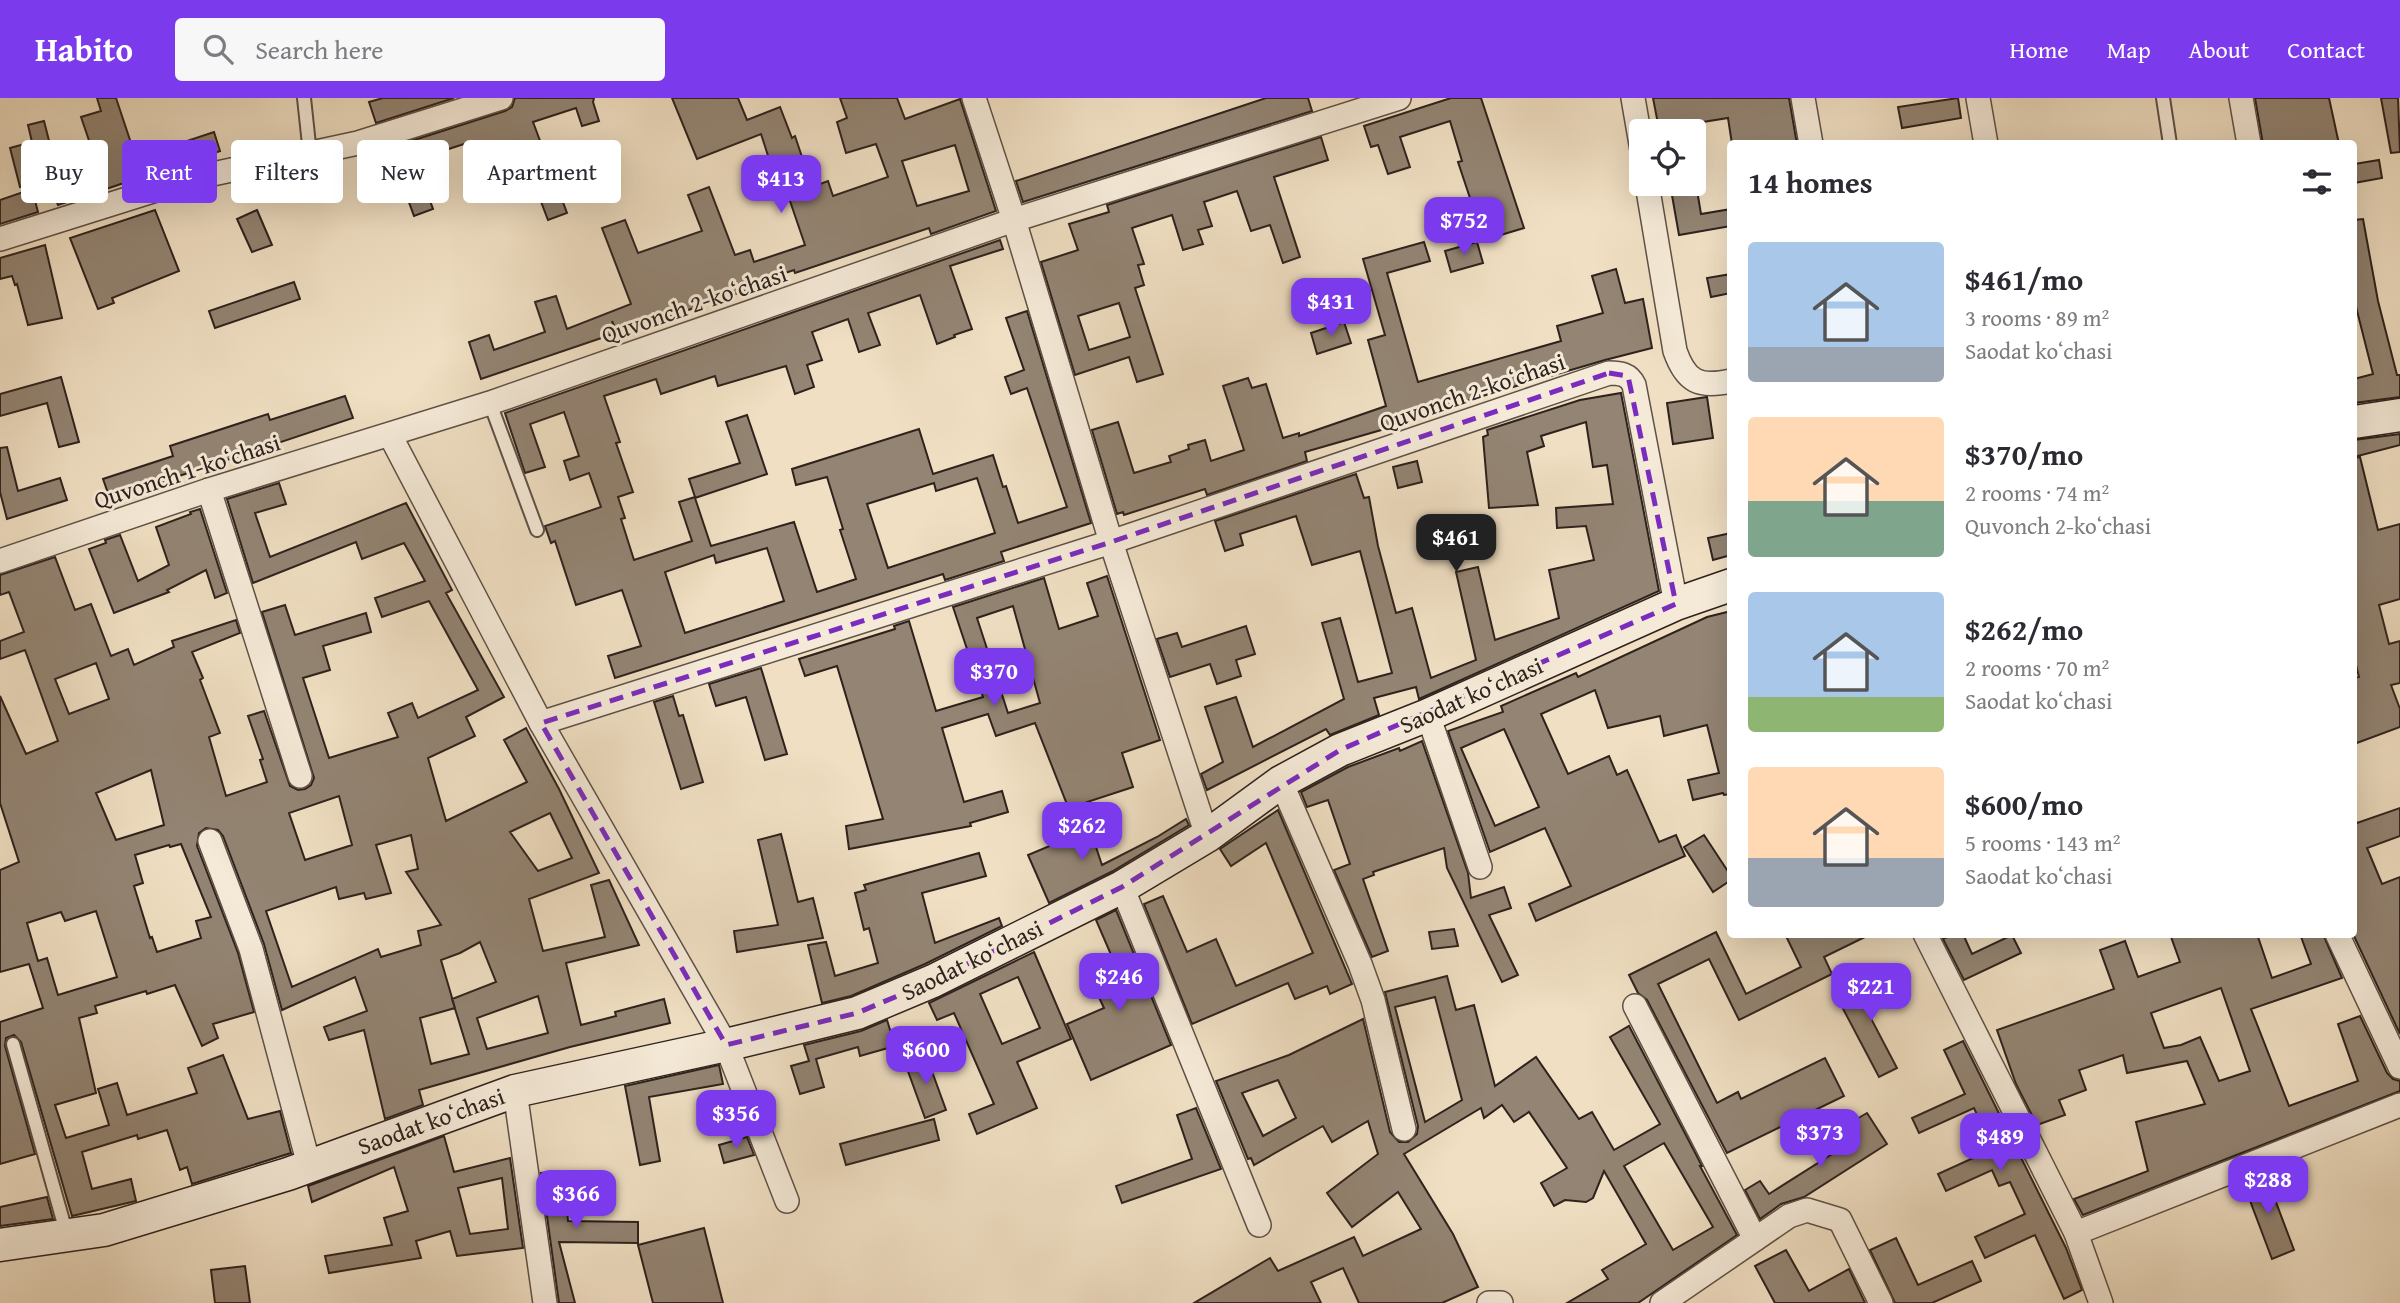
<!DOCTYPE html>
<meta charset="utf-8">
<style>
:root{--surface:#fff;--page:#f7f7f7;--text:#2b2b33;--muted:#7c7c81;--accent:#7c3aed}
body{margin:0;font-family:"Gentium Book Plus",serif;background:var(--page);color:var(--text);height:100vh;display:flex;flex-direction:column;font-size:26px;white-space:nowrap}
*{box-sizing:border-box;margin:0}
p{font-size:23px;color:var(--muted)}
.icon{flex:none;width:38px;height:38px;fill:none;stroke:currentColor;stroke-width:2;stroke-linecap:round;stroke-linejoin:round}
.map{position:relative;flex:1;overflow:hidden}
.details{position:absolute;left:1727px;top:42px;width:630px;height:798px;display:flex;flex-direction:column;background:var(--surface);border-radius:7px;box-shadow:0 7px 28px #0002}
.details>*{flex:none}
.guide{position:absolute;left:21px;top:42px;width:665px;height:63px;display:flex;gap:14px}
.controls{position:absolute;left:1629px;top:21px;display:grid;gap:14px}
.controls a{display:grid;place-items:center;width:77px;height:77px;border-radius:7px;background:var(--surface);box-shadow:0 7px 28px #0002;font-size:35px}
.price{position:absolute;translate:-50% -60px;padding:0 16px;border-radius:14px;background:var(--accent);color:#fff;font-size:23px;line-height:46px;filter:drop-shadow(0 2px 4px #0008)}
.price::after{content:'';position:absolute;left:50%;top:42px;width:21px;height:16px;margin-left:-10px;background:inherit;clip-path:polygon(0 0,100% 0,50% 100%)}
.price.on{background:#222;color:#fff}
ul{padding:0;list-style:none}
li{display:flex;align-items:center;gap:21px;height:175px;padding:0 21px}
li span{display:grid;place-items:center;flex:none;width:196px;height:140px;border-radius:7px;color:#555}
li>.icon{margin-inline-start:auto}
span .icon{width:84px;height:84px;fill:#fffc;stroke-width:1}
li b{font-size:30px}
h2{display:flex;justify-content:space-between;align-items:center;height:84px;padding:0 21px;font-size:30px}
.pill{padding:0 24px;border-radius:7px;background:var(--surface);box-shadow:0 7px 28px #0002;font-size:24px;line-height:63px}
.pill.on{background:var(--accent);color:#fff}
header{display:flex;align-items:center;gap:42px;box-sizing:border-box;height:98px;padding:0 35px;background:var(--accent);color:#fff}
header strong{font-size:33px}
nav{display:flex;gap:38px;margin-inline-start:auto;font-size:24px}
.search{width:490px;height:63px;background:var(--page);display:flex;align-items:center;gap:18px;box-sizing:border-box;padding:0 24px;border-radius:7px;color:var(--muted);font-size:26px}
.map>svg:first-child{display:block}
</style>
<header>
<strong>Habito</strong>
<div class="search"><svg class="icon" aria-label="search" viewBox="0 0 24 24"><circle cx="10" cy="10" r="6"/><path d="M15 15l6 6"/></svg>Search here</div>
<nav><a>Home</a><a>Map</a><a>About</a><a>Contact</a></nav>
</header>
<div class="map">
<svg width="2400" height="1205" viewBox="0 0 2400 1205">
<rect width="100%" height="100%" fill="#f0dfc3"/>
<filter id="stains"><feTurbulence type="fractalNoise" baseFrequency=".00286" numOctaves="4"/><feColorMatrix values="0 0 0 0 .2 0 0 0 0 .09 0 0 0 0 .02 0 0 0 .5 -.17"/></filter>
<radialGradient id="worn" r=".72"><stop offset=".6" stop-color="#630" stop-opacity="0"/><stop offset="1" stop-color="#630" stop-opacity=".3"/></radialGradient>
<g fill="#938473" stroke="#2e221d" stroke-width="2" fill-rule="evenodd">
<polygon points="97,0 116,0 136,60 214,34 220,53 58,107 49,85 98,69 81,19 101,13"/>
<polygon points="383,0 454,0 376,25 369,4"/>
<polygon points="515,0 594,0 593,4 599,23 582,28 576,10 533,24 567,115 548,122 519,46 515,48 513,43 470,56 467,45 415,62 433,111 414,118 389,50 505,13 512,9"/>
<path d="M672 0H738L747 22 780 9 792 40 795 38 812 89 828 83 833 98 888 79 876 46 846 55 837 24 847 20 840 0H897L905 21 960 1 996 113 931 136 929 130 795 175 794 172 746 188 747 192 662 221 660 215 615 230 612 223 616 235 481 281 469 244 489 237 494 252 545 234 535 204 556 198 567 231 631 206 602 130 625 122 638 155 702 133 688 97 709 89 735 157 750 152 754 164 805 147 777 65 771 67 761 36 697 61ZM955 47 969 93 917 108 902 63Z"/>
<polygon points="1266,0 1308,0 1312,13 1023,104 1016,83"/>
<polygon points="1451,0 1481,0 1524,130 1484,142 1458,64 1462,63 1450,23 1400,39 1410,69 1388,76 1378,47 1371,49 1364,28"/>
<polygon points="1653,0 1789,0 1797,46 1732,46 1728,20 1659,31"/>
<polygon points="1958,0 1961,20 1902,30 1898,9"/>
<polygon points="2255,0 2329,0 2339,46 2263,46"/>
<polygon points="2381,0 2398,0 2400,54 2391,55"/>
<polygon points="44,23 58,78 20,89 10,50 32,44 28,27"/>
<path d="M1321 39 1328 62 1274 79 1300 159 1283 165 1270 127 1251 133 1237 93 1204 104 1212 128 1198 132 1203 146 1183 152 1172 117 1132 130 1144 166 1138 167 1144 187 1135 190 1163 276 1137 284 1129 259 1075 277 1041 164 1078 152 1069 126 1109 114 1107 107ZM1119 205 1130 239 1089 252 1078 218Z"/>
<polygon points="2379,62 2382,80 2354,85 2354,66"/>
<polygon points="1670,86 1696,86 1701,116 1731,111 1731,128 1679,137"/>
<polygon points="32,91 38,114 0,126 0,102"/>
<polygon points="155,112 179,173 112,200 114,205 98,211 70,140"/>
<polygon points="257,112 272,147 252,154 237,121"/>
<polygon points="2363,121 2378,203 2397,277 2400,277 2400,299 2354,305 2354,281 2373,276 2354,201 2354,122"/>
<path d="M1000 142 1003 151 950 168 972 231 954 237 955 239 937 246 920 197 868 215 880 247 859 254 848 221 812 234 822 262 807 267 814 289 795 296 786 268 718 288 715 278 661 296 656 281 604 298 620 344 616 345 633 394 618 399 625 420 621 421 634 462 692 443 679 404 695 399 689 381 740 365 726 324 747 317 767 376 695 400 711 448 794 424 817 494 856 481 840 432 843 431 827 379 796 387 792 371 919 331 933 376 993 357 1003 389 1006 388 1018 425 1067 409 1027 290 1011 296 1005 279 1024 272 1006 220 1027 213 1091 425 1001 454 1004 463 945 482 943 476 615 580 608 558 641 548 622 492 576 507 555 443 551 445 545 428 601 409 589 375 570 382 564 363 579 358 564 314 530 326 545 369 525 375 505 315ZM977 380 995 435 888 470 867 406 934 385 936 393ZM767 450 784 503 685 535 665 474 714 457 716 465Z"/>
<polygon points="1424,144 1430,163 1387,175 1418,284 1561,243 1557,228 1603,215 1592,178 1616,171 1625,205 1643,201 1652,250 1605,262 1489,296 1408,321 1409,324 1305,354 1307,363 1207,397 1205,391 1124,417 1123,414 1117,416 1092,332 1118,324 1134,375 1171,364 1169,358 1189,351 1188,347 1205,342 1211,363 1244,352 1223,288 1248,280 1252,290 1266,286 1283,340 1299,335 1299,338 1386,308 1368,242 1385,237 1363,161"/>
<polygon points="1477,144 1483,165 1451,174 1445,153"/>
<polygon points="45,147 62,220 28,227 17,186 15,187 12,178 0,181 0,160"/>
<polygon points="1731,176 1731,195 1711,199 1707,180"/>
<polygon points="294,184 300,201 215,230 209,213"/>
<polygon points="1344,224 1351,245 1317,256 1311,235"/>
<polygon points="61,279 79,344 59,349 47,305 0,318 0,296"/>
<polygon points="1621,295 1659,493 1419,601 1416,589 1374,600 1379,617 1330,637 1326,631 1207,692 1201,676 1223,664 1205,609 1236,599 1253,649 1344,601 1322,525 1340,520 1358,584 1392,575 1360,453 1312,467 1296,418 1240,436 1243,447 1225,453 1215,423 1356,376 1364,400 1369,399 1378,448 1396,515 1412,510 1431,580 1476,562 1456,474 1478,469 1495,542 1559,520 1549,472 1594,462 1586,428 1557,430 1556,410 1613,406 1607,367 1593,369 1586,324 1541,338 1544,348 1527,354 1538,407 1489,410 1483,339 1488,337 1487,332 1580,302"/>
<polygon points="345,298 353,320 110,401 103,381 173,358 170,348 268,316 270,322"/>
<polygon points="1707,299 1713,340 1673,346 1667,305"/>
<polygon points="2400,336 2400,347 2354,359 2354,342"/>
<polygon points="7,349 18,393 60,380 67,402 7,421 0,394 0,350"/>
<polygon points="2360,359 2378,432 2400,426 2400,501 2379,507 2389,546 2400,543 2400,585 2391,587 2400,611 2400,629 2354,646 2354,580 2359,579 2354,559 2354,360"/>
<polygon points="1417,363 1422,384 1398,390 1393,369"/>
<path d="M279 385 286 406 255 415 270 459 406 405 452 492 446 495 504 599 466 619 475 638 428 660 446 723 527 684 504 642 526 630 559 691 599 775 529 801 543 853 605 839 591 787 609 782 639 847 566 865 581 927 616 918 615 914 664 901 670 925 570 949 419 992 423 1007 385 1021 364 932 329 942 324 929 367 913 355 879 282 912 264 846 223 738 218 732 206 730 199 735 197 748 238 855 254 914 213 926 218 940 202 948 175 887 147 896 146 893 95 908 97 915 79 920 96 995 55 1007 66 1040 109 1027 98 991 117 985 127 1017 197 995 188 970 223 957 248 1021 280 1013 291 1055 192 1086 187 1069 180 1072 167 1032 138 1041 137 1037 82 1054 92 1091 131 1081 136 1103 72 1118 21 944 14 937 6 940 5 948 35 1056 0 1066V924L43 910 29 866 0 874V772L19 764 0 705V598L26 656 58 643 25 552 0 561V543L24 534 9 494 0 497V477L55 459 75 512 91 506 111 558 128 551 134 567 174 549 172 543 236 522 240 535 192 554 203 580 200 582 220 635 209 639 226 698 267 684 260 662 263 661 248 618 264 613 290 688 298 692 305 691 311 687 314 680 262 514 285 507 295 537 366 515 371 534 323 548 330 572 303 580 329 660 398 639 388 615 412 605 418 620 478 592 429 503 382 519 375 500 425 483 404 445 362 461 356 444 253 485 227 401ZM96 565 109 601 69 616 55 581ZM151 672 164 727 116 742 96 695ZM339 698 352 747 305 762 289 715ZM550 715 572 760 538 773 510 734ZM411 737 418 771 406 774 441 827 418 833 421 847 381 859 378 851 292 889 266 813 336 789 339 801 364 795 366 801 391 795 376 747ZM181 746 211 819 196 823 201 840 157 854 152 839 150 840 134 788 143 785 135 757 169 747 170 749ZM96 813 117 879 58 897 47 860 38 863 27 825 61 814 65 823ZM480 844 496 884 452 901 469 956 431 966 420 920 455 910 441 862 460 855ZM538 898 548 935 487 951 477 920Z"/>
<polygon points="200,411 227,495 215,500 206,472 167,492 169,494 114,515 89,451 106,445 105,442 120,437 138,483 169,467 156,429 191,416 190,414"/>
<polygon points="1731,435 1731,457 1713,462 1708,440"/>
<path d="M1107 478 1160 642 1122 655 1133 689 1087 704 1089 708 1070 714 1035 625 996 638 988 616 942 630 964 704 1002 693 1008 714 970 725 971 728 849 751 846 728 883 721 837 568 805 578 799 561 895 531 894 528 909 523 936 613 983 599 953 509 1044 480 1059 531 1098 518 1087 485ZM1013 508 1040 605 1008 615 977 520Z"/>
<path d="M1731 513V696L1724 697 1723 695 1693 702 1688 682 1719 675 1707 627 1664 638 1660 618 1608 630 1595 592 1541 616 1568 676 1609 658 1617 677 1627 672 1659 744 1676 737 1685 758 1536 823 1529 806 1571 788 1545 730 1490 754 1448 633 1503 614 1501 608 1576 575 1578 579 1707 519ZM1504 631 1539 709 1495 728 1461 650Z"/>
<polygon points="1246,528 1255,556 1236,562 1241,578 1217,586 1210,566 1170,579 1157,541 1177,535 1182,549"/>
<polygon points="761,570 787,656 765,662 746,599 716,608 709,586"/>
<polygon points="673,598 679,618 683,617 703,684 681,691 654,604"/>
<polygon points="1422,643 1468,775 1471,800 1504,789 1511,810 1489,817 1518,877 1502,884 1447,770 1444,750 1373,774 1374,777 1363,781 1388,853 1372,859 1334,772 1350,766 1328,702 1307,709 1301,694 1348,669 1399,650 1400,653"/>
<polygon points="2400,710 2400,738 2367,750 2382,786 2400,779 2400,936 2353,836 2354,719 2357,725"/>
<polygon points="1278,712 1352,886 1330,896 1327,888 1295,901 1288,885 1192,926 1144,806 1163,798 1187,854 1216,841 1236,888 1313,855 1266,745 1231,768 1220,751"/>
<polygon points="1186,721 1189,727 1113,773 1049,805 1028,757 1090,731 1102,767 1157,739"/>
<polygon points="781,736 798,804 813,800 823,840 737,854 734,833 778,827 758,742"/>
<polygon points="1704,737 1731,778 1731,782 1713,794 1684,749"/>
<polygon points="979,755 986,778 922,795 935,845 999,820 1002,828 925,866 851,898 822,905 808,847 826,844 835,878 878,865 869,830 864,832 855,795 866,792 864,787"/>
<polygon points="1116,812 1171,947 1091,982 1067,926 1104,910 1096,893 1122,882 1096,822"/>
<polygon points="1454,831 1458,848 1432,851 1429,834"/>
<polygon points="1716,834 1746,896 1801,869 1785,836 1871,836 1824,859 1832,876 1739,922 1709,861 1658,886 1717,1005 1738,994 1741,1001 1825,960 1844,998 1727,1055 1647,902 1638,895 1629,877"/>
<polygon points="1953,836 1963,836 1972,856 2012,837 2021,855 1964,882 1943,841"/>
<path d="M2170 836H2257L2272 880 2311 866 2300 836H2323L2342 880 2251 911 2289 1008 2358 983 2338 926 2360 918 2387 975 2393 981 2400 983V993L2083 1117 2074 1101 2148 1073 2136 1024 2205 1006 2187 963 2127 975 2123 957 2079 972 2086 992 2059 1002 2065 1017 2037 1027 2016 986 1997 932 2114 891 2100 852 2125 843 2138 879 2180 864ZM2221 890 2250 973 2219 983 2200 939 2181 947 2164 950 2151 915Z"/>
<path d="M1034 854 1071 941 1017 964 1037 1010 977 1036 969 1016 994 1006 954 915 937 922 929 905ZM1018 879 1040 930 1002 946 980 896Z"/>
<path d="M1447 878 1456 912 1474 907 1495 988 1536 959 1579 1021 1592 1014 1614 1052 1660 1026 1610 939 1629 928 1702 1068H1700L1737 1137 1638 1205H1567L1608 1181 1602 1172 1646 1146 1604 1073 1593 1100 1586 1104 1565 1102 1554 1108 1541 1085 1567 1070 1529 1014 1514 1024 1502 1007 1484 1020 1481 1010 1404 1056 1453 1136 1478 1189 1442 1205H1359L1343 1170 1311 1184 1321 1205H1194L1270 1160 1278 1173 1354 1139 1363 1158 1421 1131 1398 1094 1352 1129 1327 1095 1378 1056 1368 1023 1332 1044 1323 1028 1254 1067 1251 1060 1248 1061 1216 983 1289 957 1363 921 1390 1034 1399 1044H1408L1417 1036 1418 1028 1385 894ZM1435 899 1462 1002 1425 1024 1395 909ZM1278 982 1296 1020 1263 1038 1242 995ZM1664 1045 1713 1129 1673 1152 1624 1068Z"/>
<polygon points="1892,878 1900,893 1866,911 1897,970 1879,979 1840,905"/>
<polygon points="887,922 895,948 860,958 858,949 816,961 824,989 800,996 791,968 809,963 804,947 861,933"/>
<polygon points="1963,943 2066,1150 2082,1192 2064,1201 2035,1137 1985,1160 1975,1139 2025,1116 2010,1084 1999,1088 1992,1072 1946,1093 1938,1076 1993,1051 1974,1010 1919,1035 1912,1020 1965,996 1944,952"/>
<polygon points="926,957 946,1012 925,1020 905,965"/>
<polygon points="719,967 723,986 649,999 660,1063 640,1067 625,988"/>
<polygon points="1196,1010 1221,1071 1122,1105 1116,1088 1192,1061 1177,1017"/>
<polygon points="1867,1015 1887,1046 1804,1099 1781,1106 1760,1121 1745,1092 1760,1083 1769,1096 1859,1039 1850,1025"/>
<polygon points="934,1021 939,1042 846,1067 840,1046"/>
<path d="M444 1038 454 1074 510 1060 523 1150 457 1158 450 1133 416 1143 421 1160 329 1175 325 1158 392 1147 384 1120 408 1113 394 1069 312 1104 308 1088ZM502 1080 508 1131 470 1136 458 1090Z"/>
<polygon points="747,1039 754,1057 724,1065 719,1047"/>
<polygon points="564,1073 568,1123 638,1124 638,1145 559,1144 575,1205 559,1205 541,1075"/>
<polygon points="2265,1075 2294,1152 2272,1161 2243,1084"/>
<polygon points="47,1099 53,1121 0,1128 0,1109"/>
<polygon points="704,1130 723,1205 653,1205 638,1147"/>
<polygon points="1896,1140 1918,1187 1972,1163 1981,1183 1932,1205 1895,1205 1870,1152"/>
<polygon points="1786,1152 1809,1193 1849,1171 1865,1205 1775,1205 1755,1168"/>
<polygon points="245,1168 250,1205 215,1205 211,1172"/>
</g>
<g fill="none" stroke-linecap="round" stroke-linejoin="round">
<g stroke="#5e5146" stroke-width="16">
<g id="lane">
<polyline points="304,0 310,56"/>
<polyline points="2163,0 2170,46"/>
<polyline points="490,305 537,432"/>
<polyline points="13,946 67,1137"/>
</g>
</g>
<g stroke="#5e5146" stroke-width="26">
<g id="street">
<polyline points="974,0 1014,122 1111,444 1207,738"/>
<polyline points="1633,0 1642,52"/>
<polyline points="1803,0 1811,46"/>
<polyline points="1978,0 1986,46"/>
<polyline points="2241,0 2249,46"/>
<path d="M1647 86 1675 253C1686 284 1699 290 1731 283"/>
<polyline points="0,141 194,80 358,45 501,0"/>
<polyline points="390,337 541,625 726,947 787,1103"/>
<polyline points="209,392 300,678"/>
<polyline points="0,463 209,392 490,305 1014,122 1399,0"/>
<polyline points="1428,617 1480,769"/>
<path d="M541 625 1111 444 1609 275C1620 275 1629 276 1634 287L1676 506"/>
<polyline points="1281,684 1360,866 1373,902 1404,1031"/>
<polyline points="210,743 251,851 309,1067"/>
<polyline points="1122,789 1259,1127"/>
<polyline points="1925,836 2076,1135 2101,1205"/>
<polyline points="2337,836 2400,969"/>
<polyline points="1635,908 1755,1141"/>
<polyline points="515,993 545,1205"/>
<polyline points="2076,1135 2400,1007"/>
<polyline points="1489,1205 1501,1205"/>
<polyline points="1662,1205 1789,1118 1807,1112 1840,1122 1881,1205"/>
</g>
</g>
<g stroke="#2e221d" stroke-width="35">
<g id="secondary">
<polyline points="2354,324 2400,317"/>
<polyline points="0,1147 104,1132 288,1076 515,993 726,947 857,915 933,883 1122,789 1207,738 1281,684 1340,652 1428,617 1676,506 1731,487"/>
</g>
</g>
<use href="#lane" stroke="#f5ead8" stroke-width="12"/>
<use href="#street" stroke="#f5ead8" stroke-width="23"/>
<use href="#secondary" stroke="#f5ead8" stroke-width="32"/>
</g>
<path fill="none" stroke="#7b2cbf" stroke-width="5" stroke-dasharray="14 9" stroke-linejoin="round" d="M1609 275 1628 278 1676 506 1340 652 1122 789 933 883 857 915 726 947 541 625 1111 444Z"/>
<g text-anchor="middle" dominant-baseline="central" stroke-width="6" stroke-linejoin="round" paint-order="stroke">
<g font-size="24" fill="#2e221d" stroke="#f5ead8">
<text transform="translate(694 206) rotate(-19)">Quvonch 2-koʻchasi</text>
<text transform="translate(1472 294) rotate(-19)">Quvonch 2-koʻchasi</text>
<text transform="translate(187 373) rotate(-18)">Quvonch 1-koʻchasi</text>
<text transform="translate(1471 597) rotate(-24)">Saodat koʻchasi</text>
<text transform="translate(972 862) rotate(-26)">Saodat koʻchasi</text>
<text transform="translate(431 1023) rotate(-20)">Saodat koʻchasi</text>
</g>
</g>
<rect width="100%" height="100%" filter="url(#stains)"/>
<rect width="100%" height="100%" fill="url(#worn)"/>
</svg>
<div class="controls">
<a><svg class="icon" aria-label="locate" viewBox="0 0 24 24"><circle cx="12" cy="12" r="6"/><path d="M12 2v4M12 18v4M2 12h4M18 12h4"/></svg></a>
</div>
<b class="price" style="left:781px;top:117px">$413</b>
<b class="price" style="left:1464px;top:159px">$752</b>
<b class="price" style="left:1331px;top:240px">$431</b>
<b class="price on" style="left:1456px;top:476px">$461</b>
<b class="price" style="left:994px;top:610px">$370</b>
<b class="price" style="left:1082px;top:764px">$262</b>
<b class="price" style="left:1119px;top:915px">$246</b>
<b class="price" style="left:1871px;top:925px">$221</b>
<b class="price" style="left:926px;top:988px">$600</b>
<b class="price" style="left:736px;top:1052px">$356</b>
<b class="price" style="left:1820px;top:1071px">$373</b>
<b class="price" style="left:2000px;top:1075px">$489</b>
<b class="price" style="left:2268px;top:1118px">$288</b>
<b class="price" style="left:576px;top:1132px">$366</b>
<div class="guide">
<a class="pill">Buy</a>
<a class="pill on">Rent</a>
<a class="pill">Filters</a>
<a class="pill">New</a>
<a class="pill">Apartment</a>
</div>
<section class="details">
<h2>14 homes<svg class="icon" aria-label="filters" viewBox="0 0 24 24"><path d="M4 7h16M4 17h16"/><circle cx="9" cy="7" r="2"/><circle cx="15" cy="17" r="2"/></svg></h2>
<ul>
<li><span style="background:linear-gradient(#a9c7e8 75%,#9aa5b1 0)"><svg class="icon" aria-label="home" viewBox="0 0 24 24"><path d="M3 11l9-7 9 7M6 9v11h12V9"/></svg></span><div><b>$461/mo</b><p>3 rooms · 89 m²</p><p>Saodat koʻchasi</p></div></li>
<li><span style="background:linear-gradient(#ffd9b3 60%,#7fa58c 0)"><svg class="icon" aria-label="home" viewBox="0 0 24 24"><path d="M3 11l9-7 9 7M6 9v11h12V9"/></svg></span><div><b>$370/mo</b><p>2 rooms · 74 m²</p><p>Quvonch 2-koʻchasi</p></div></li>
<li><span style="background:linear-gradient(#a9c7e8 75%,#8fb573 0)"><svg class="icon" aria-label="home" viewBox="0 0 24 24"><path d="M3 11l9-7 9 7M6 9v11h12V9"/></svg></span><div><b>$262/mo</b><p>2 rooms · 70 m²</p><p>Saodat koʻchasi</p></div></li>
<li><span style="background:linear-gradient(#ffd9b3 65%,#9aa5b1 0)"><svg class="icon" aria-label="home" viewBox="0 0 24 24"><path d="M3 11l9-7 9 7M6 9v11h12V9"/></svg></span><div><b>$600/mo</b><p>5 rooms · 143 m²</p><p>Saodat koʻchasi</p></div></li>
</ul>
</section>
</div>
